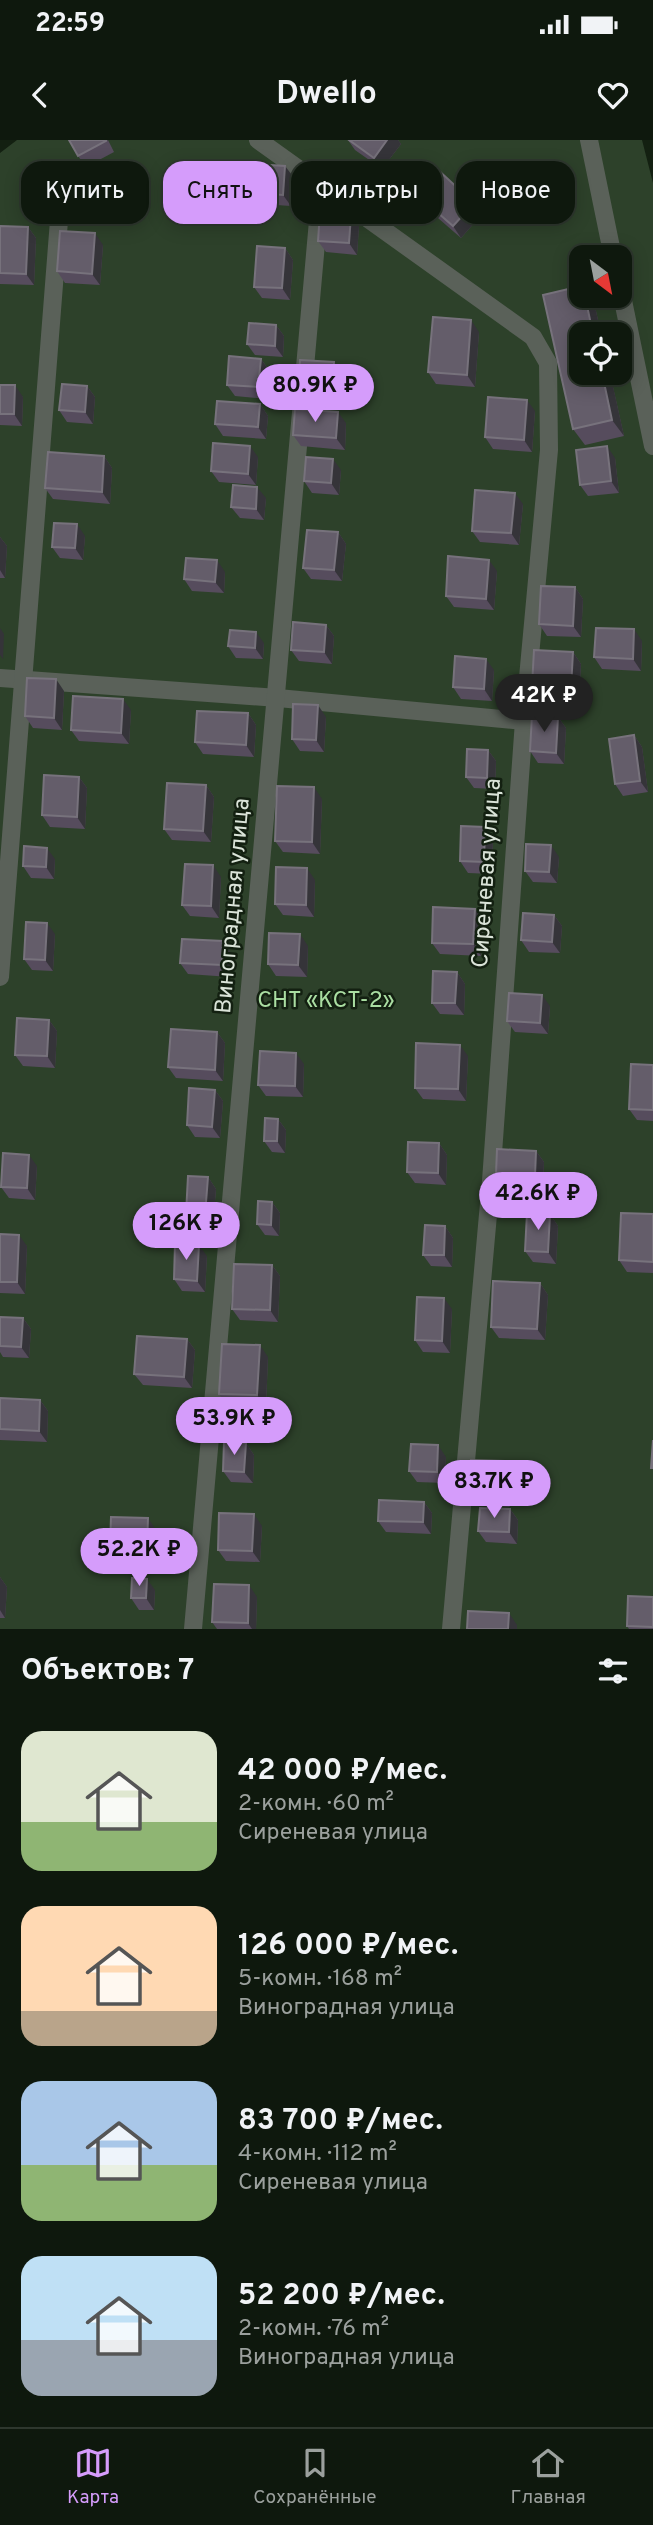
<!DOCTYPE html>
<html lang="ru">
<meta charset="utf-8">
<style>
:root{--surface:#0e180d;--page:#1c251b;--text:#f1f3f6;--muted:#9ba09d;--line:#2e372e;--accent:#d59cfb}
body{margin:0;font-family:Overpass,sans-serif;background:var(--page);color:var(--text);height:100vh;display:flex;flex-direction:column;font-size:26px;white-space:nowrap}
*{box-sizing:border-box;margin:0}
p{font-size:23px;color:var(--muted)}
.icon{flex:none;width:38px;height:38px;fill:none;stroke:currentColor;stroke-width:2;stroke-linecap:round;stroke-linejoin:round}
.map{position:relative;height:1489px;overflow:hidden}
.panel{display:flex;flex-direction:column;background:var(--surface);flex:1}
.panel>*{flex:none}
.hud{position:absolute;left:21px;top:21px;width:612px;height:63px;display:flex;gap:14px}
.needle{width:46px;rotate:148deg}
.controls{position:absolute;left:569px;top:105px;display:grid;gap:14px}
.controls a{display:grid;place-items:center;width:63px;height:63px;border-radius:14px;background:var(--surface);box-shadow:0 4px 18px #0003,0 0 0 2px var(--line);font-size:35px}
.price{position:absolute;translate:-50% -60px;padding:0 16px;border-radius:24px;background:var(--accent);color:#111;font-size:23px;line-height:46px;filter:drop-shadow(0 2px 4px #0008)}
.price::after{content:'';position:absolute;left:50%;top:42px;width:21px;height:16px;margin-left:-10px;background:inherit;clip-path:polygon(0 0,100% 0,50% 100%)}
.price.on{background:#222;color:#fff}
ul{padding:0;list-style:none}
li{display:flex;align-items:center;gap:21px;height:175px;padding:0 21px}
li span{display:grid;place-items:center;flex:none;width:196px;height:140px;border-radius:21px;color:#555}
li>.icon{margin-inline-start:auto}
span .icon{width:84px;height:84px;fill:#fffc;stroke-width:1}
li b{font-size:30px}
h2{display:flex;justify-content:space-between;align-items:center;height:84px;padding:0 21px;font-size:30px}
.pill{padding:0 24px;border-radius:21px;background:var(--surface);box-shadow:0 4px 18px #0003,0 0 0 2px var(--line);font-size:24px;line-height:63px}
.pill.on{background:var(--accent);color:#111}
.status{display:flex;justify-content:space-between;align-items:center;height:49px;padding:0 35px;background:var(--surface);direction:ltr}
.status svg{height:19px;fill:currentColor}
header{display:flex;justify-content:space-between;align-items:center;height:91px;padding:0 21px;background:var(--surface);font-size:32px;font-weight:700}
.tabs{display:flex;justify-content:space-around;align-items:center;height:98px;border-top:2px solid var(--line);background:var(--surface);font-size:19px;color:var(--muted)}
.tabs a{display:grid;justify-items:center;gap:4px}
.tabs .on{color:var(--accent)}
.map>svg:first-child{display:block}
</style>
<div class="status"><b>22:59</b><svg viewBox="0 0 49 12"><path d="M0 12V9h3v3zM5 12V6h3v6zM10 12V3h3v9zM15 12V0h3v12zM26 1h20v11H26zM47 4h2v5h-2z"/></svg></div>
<header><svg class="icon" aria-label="back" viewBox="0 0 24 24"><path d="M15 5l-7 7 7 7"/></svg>Dwello<svg class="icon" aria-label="heart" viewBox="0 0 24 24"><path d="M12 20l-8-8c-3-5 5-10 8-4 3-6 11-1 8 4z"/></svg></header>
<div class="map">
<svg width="653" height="1489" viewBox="0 0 653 1489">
<rect width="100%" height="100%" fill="#132011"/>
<path fill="#2d412a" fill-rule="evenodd" d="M17 0H642L653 43V1489H0V13ZM581 117H620V156H581ZM581 194H620V233H581Z"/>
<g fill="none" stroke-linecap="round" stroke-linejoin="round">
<g stroke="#5a6159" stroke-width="18">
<polyline points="258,0 533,197 548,223 549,310 524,581 491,1041 451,1489"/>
<polyline points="0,538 278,558 524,581"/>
<polyline points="0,837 62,42"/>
<polyline points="193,1489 321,47"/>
</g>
<g stroke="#5a6159" stroke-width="18">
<polyline points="589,0 613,117"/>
<polyline points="620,146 653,306"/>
</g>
</g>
<g fill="#564c5d">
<polygon points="108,0 114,12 86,27 78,16"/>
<polygon points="348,0 398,0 401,4 382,29 355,10"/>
<polygon points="285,26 294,38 291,66 261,64 253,53"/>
<polygon points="101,50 99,73 73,71 65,59"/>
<polygon points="415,53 482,74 461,98 423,65"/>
<polygon points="0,86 28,87 36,98 34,145 0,144"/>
<polygon points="359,86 357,115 326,112 318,101"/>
<polygon points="103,105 100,145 65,143 57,131"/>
<polygon points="285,108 293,120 290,160 262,158 254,147"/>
<polygon points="594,162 624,296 585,305 573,289"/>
<polygon points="276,185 284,196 283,217 255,215 247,204"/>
<polygon points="479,192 475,247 436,244 428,232"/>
<polygon points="261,219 269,230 267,259 235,256 227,245"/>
<polygon points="334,222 342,234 339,269 306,266 298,255"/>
<polygon points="0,245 23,257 22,286 0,285"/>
<polygon points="87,246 95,257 93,284 67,282 59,270"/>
<polygon points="260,264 268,276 266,299 223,296 215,284"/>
<polygon points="535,271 532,312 493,309 485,297"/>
<polygon points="346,283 345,310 301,306 293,295"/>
<polygon points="104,316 112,328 110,364 53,359 45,348"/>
<polygon points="258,317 256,345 219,342 211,331"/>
<polygon points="615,318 619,353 588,356 580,345"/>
<polygon points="341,330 339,355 312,353 304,341"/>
<polygon points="266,358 264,380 240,378 231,367"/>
<polygon points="523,364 519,405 480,402 472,391"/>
<polygon points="338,392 346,404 342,441 311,439 303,428"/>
<polygon points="85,396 83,420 60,418 52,407"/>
<polygon points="0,397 7,406 5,438 0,438"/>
<polygon points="497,431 494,470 454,467 446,456"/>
<polygon points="225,432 224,453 192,451 184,439"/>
<polygon points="575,447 583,459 581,497 547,496 539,484"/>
<polygon points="326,485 334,496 332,524 299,521 291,510"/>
<polygon points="642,501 641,531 602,529 594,517"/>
<polygon points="264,503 263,519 236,518 228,506"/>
<polygon points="573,512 581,524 579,560 540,558 532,546"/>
<polygon points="494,530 492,561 461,559 453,547"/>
<polygon points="64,551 62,590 33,588 25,576"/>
<polygon points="131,570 129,604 79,601 71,590"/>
<polygon points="248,573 256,585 254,617 203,614 195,602"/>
<polygon points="326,577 324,612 300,611 292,599"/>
<polygon points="558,577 566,588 564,624 538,623 530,611"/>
<polygon points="634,595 642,607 648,652 623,656 615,644"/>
<polygon points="488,610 496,621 495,649 474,648 466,637"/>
<polygon points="79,637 87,648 85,689 50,687 42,675"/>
<polygon points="206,645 214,657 211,702 172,700 164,689"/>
<polygon points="322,659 320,714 283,712 275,701"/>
<polygon points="485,687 493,699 492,734 468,733 460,721"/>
<polygon points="559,717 557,743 533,742 525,731"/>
<polygon points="55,719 54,739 31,738 23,726"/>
<polygon points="221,737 219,778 190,776 182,765"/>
<polygon points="315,740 314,777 283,775 275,764"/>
<polygon points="554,775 562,786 560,813 529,812 521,800"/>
<polygon points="483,780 481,816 440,814 432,803"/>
<polygon points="55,794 53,831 32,830 24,819"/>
<polygon points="308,806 307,837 276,836 268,824"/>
<polygon points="231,813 230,837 188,834 180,823"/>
<polygon points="457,832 465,844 464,875 440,874 432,863"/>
<polygon points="550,866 548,894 515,892 507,881"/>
<polygon points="49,880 57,891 55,928 23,926 15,915"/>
<polygon points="217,892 225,903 223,941 176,938 168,927"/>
<polygon points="468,916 466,961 423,959 415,948"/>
<polygon points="304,924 303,957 266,956 258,945"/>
<polygon points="653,925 653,981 637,980 629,969"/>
<polygon points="215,950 223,961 220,998 195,997 187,985"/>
<polygon points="278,979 286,990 285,1013 272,1012 264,1001"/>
<polygon points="439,1003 447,1015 446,1045 415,1043 407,1032"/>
<polygon points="536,1011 544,1022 543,1048 504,1046 496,1034"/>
<polygon points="37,1026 35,1060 9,1058 1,1047"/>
<polygon points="208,1037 216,1049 213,1086 194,1085 186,1074"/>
<polygon points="272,1062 280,1073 279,1096 265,1095 257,1084"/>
<polygon points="550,1074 558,1086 556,1124 533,1122 525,1111"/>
<polygon points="653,1074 653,1133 627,1132 619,1120"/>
<polygon points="445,1086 453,1098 452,1127 431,1126 423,1115"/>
<polygon points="0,1094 27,1106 25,1154 0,1153"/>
<polygon points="207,1116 205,1152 182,1151 174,1139"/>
<polygon points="272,1125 280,1136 278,1182 240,1180 232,1169"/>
<polygon points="540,1143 548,1155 545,1200 499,1198 491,1187"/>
<polygon points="452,1169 450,1213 423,1212 415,1200"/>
<polygon points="0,1177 23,1178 31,1189 29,1218 3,1217 0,1212"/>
<polygon points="187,1199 195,1210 192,1248 143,1245 134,1234"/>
<polygon points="268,1217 266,1267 227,1266 219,1254"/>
<polygon points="0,1258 40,1260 48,1271 47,1302 0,1300"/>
<polygon points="246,1303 254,1315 253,1343 231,1342 223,1331"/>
<polygon points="446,1317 445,1343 417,1342 409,1331"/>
<polygon points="512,1333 510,1367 477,1365 469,1354"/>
<polygon points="424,1362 432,1373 431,1394 386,1392 378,1381"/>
<polygon points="510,1369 518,1380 517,1404 486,1402 478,1391"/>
<polygon points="262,1386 260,1422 226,1421 218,1410"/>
<polygon points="156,1390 155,1419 118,1417 110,1406"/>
<polygon points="0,1437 7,1447 5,1478 0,1478"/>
<polygon points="155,1450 154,1470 139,1470 131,1458"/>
<polygon points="257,1457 256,1489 217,1489 212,1482"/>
<polygon points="653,1457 653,1489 629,1489 627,1486"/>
</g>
<g fill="#353439">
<polygon points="387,0 398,0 401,4 382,29 374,18"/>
<polygon points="285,26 294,38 291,66 283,55"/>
<polygon points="93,38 101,50 99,73 91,61"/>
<polygon points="474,63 482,74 461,98 453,86"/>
<polygon points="351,75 359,86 357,115 349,103"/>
<polygon points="28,87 36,98 34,145 26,134"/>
<polygon points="95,93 103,105 100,145 92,134"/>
<polygon points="285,108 293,120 290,160 282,148"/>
<polygon points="585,156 590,156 594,162 601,194 593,194"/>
<polygon points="471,180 479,192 475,247 467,235"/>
<polygon points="276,185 284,196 283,217 275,206"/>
<polygon points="261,219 269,230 267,259 258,247"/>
<polygon points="334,222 342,234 339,269 331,257"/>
<polygon points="602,233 610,233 624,296 612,280"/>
<polygon points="15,245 23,257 22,286 14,274"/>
<polygon points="87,246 95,257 93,284 85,272"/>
<polygon points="527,260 535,271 532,312 524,300"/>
<polygon points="260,264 268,276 266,299 258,287"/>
<polygon points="338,272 346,283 345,310 336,298"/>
<polygon points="250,306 258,317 256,345 248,334"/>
<polygon points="607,306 615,318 619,353 611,341"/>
<polygon points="104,316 112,328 110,364 102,352"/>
<polygon points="333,319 341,330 339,355 331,343"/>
<polygon points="257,347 266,358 264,380 256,369"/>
<polygon points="515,353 523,364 519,405 511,393"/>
<polygon points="77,384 85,396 83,420 75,408"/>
<polygon points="338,392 346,404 342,441 334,430"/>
<polygon points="0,397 7,406 5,438 0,430"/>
<polygon points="217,420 225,432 224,453 215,442"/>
<polygon points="489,420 497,431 494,470 486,459"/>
<polygon points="575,447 583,459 581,497 573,486"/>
<polygon points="326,485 334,496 332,524 324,512"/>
<polygon points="0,488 4,494 3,519 0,515"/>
<polygon points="634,489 642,501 641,531 633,519"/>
<polygon points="256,492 264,503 263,519 255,508"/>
<polygon points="573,512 581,524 579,560 571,548"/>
<polygon points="486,519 494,530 492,561 484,549"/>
<polygon points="56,539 64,551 62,590 54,578"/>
<polygon points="123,559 131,570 129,604 121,593"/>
<polygon points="318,565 326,577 324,612 316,600"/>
<polygon points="248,573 256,585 254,617 246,605"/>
<polygon points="558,577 566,588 564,624 556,613"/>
<polygon points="634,595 642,607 648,652 640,641"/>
<polygon points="488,610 496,621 495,649 487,638"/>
<polygon points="79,637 87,648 85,689 77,677"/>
<polygon points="206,645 214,657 211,702 203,691"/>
<polygon points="314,647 322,659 320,714 312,702"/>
<polygon points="485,687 493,699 492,734 484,722"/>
<polygon points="551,705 559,717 557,743 549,732"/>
<polygon points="47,708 55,719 54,739 46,727"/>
<polygon points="213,725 221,737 219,778 211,766"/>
<polygon points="307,728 315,740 314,777 306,765"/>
<polygon points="475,769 483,780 481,816 473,804"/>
<polygon points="554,775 562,786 560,813 552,802"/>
<polygon points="47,783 55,794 53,831 45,820"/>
<polygon points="300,794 308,806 307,837 298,825"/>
<polygon points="223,801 231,813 230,837 222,825"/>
<polygon points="457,832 465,844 464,875 455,863"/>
<polygon points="542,855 550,866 548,894 540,883"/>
<polygon points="49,880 57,891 55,928 47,916"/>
<polygon points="217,892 225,903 223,941 215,930"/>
<polygon points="460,905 468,916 466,961 458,949"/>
<polygon points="296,913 304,924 303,957 295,946"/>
<polygon points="215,950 223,961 220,998 212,987"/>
<polygon points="278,979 286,990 285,1013 277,1001"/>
<polygon points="439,1003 447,1015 446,1045 438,1033"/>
<polygon points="536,1011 544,1022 543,1048 535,1036"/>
<polygon points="29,1015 37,1026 35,1060 27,1048"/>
<polygon points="208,1037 216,1049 213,1086 205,1075"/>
<polygon points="272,1062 280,1073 279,1096 271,1085"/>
<polygon points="550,1074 558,1086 556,1124 548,1112"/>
<polygon points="445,1086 453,1098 452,1127 444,1115"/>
<polygon points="19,1095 27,1106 25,1154 17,1142"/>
<polygon points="199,1105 207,1116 205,1152 197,1141"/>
<polygon points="272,1125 280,1136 278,1182 270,1170"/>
<polygon points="540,1143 548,1155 545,1200 537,1189"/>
<polygon points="444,1158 452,1169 450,1213 442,1201"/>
<polygon points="23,1178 31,1189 29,1218 21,1207"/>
<polygon points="187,1199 195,1210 192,1248 184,1237"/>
<polygon points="260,1205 268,1217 266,1267 257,1255"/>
<polygon points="40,1260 48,1271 47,1302 39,1291"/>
<polygon points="246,1303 254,1315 253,1343 244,1332"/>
<polygon points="438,1305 446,1317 445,1343 437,1332"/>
<polygon points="504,1321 512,1333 510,1367 502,1355"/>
<polygon points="424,1362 432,1373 431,1394 423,1382"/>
<polygon points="510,1369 518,1380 517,1404 509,1392"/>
<polygon points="254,1374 262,1386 260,1422 252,1411"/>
<polygon points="148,1378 156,1390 155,1419 147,1407"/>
<polygon points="0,1437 7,1447 5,1478 0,1470"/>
<polygon points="147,1439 155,1450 154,1470 146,1458"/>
<polygon points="249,1445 257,1457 256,1489 252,1489 248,1483"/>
<polygon points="509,1473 517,1485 517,1489 508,1489"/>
</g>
<g fill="#645d6a" stroke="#77727c" stroke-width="2">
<polygon points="69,0 106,0 106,1 78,16"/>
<polygon points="349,0 387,0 374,18"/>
<polygon points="255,24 285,26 283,55 253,53"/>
<polygon points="437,29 474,63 453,86 415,53"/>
<polygon points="67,36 93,38 91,61 65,59"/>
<polygon points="320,72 351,75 349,103 318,101"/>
<polygon points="0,86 28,87 26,134 0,133"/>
<polygon points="60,91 95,93 92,134 57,131"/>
<polygon points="257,106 285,108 282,148 254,147"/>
<polygon points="581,146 581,156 585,156 593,194 581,194 581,233 602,233 612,280 573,289 543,155"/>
<polygon points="433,177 471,180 467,235 428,232"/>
<polygon points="249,183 276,185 275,206 247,204"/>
<polygon points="229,216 261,219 258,247 227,245"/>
<polygon points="300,220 334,222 331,257 298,255"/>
<polygon points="62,244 87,246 85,272 59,270"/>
<polygon points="0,245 15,245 14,274 0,274"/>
<polygon points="488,257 527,260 524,300 485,297"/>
<polygon points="217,261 260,264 258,287 215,284"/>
<polygon points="295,269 338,272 336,298 293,295"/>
<polygon points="213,303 250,306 248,334 211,331"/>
<polygon points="607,306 611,341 580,345 576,310"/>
<polygon points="48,312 104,316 102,352 45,348"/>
<polygon points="306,317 333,319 331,343 304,341"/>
<polygon points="233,345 257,347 256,369 231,367"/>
<polygon points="475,350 515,353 511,393 472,391"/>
<polygon points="54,383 77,384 75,408 52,407"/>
<polygon points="307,390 338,392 334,430 303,428"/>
<polygon points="448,416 489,420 486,459 446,456"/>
<polygon points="186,418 217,420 215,442 184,439"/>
<polygon points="541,446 575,447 573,486 539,484"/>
<polygon points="293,482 326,485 324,512 291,510"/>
<polygon points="596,488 634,489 633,519 594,517"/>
<polygon points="230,490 256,492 255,508 228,506"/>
<polygon points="534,510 573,512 571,548 532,546"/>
<polygon points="455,516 486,519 484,549 453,547"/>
<polygon points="27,538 56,539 54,578 25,576"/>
<polygon points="73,556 123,559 121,593 71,590"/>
<polygon points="293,564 318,565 316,600 292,599"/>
<polygon points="197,571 248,573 246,605 195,602"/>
<polygon points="532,575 558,577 556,613 530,611"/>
<polygon points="634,595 640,641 615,644 609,599"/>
<polygon points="467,609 488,610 487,638 466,637"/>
<polygon points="44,635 79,637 77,677 42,675"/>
<polygon points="167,643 206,645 203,691 164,689"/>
<polygon points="277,646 314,647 312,702 275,701"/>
<polygon points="461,686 485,687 484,722 460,721"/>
<polygon points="526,704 551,705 549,732 525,731"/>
<polygon points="24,706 47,708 46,727 23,726"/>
<polygon points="185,724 213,725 211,766 182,765"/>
<polygon points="276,727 307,728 306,765 275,764"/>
<polygon points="433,767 475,769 473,804 432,803"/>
<polygon points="523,773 554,775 552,802 521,800"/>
<polygon points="26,782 47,783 45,820 24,819"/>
<polygon points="269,793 300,794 298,825 268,824"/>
<polygon points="182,799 223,801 222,825 180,823"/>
<polygon points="433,831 457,832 455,863 432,863"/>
<polygon points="509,853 542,855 540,883 507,881"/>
<polygon points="17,878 49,880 47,916 15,915"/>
<polygon points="171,889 217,892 215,930 168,927"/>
<polygon points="416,903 460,905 458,949 415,948"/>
<polygon points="260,911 296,913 295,946 258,945"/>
<polygon points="631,924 653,925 653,970 629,969"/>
<polygon points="189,948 215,950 212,987 187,985"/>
<polygon points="265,978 278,979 277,1001 264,1001"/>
<polygon points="408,1002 439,1003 438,1033 407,1032"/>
<polygon points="497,1009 536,1011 535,1036 496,1034"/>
<polygon points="3,1013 29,1015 27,1048 1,1047"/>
<polygon points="188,1036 208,1037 205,1075 186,1074"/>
<polygon points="258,1061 272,1062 271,1085 257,1084"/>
<polygon points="527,1073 550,1074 548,1112 525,1111"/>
<polygon points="621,1073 653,1074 653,1122 619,1120"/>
<polygon points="425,1085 445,1086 444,1115 423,1115"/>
<polygon points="0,1094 19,1095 17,1142 0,1142"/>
<polygon points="175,1104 199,1105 197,1141 174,1139"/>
<polygon points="234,1124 272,1125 270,1170 232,1169"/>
<polygon points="493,1141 540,1143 537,1189 491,1187"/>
<polygon points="417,1157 444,1158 442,1201 415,1200"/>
<polygon points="0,1177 23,1178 21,1207 0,1206"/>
<polygon points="137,1196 187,1199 184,1237 134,1234"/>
<polygon points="222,1204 260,1205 257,1255 219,1254"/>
<polygon points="0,1258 40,1260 39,1291 0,1289"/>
<polygon points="653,1300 653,1328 651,1328"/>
<polygon points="224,1302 246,1303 244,1332 223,1331"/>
<polygon points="411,1304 438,1305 437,1332 409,1331"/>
<polygon points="471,1320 504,1321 502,1355 469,1354"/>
<polygon points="379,1360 424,1362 423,1382 378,1381"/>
<polygon points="480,1368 510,1369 509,1392 478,1391"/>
<polygon points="219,1373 254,1374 252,1411 218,1410"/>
<polygon points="111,1377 148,1378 147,1407 110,1406"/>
<polygon points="132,1438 147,1439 146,1458 131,1458"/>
<polygon points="214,1444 249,1445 248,1483 212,1482"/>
<polygon points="628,1456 653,1457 653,1487 627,1486"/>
<polygon points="468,1471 509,1473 508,1489 467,1489"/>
</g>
<g text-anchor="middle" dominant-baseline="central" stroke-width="5" stroke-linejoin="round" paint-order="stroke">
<g font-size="23" fill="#dae3d8" stroke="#132011">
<text transform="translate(488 733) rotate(-86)">Сиреневая улица</text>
<text transform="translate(234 766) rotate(-85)">Виноградная улица</text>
</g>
<g font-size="23" fill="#aadea2" stroke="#132011">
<text x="326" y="861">СНТ «КСТ-2»</text>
</g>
</g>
</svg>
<div class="controls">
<a><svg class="needle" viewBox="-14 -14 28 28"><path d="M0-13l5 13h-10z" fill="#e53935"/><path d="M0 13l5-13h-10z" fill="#9ba09d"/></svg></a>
<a><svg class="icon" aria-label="locate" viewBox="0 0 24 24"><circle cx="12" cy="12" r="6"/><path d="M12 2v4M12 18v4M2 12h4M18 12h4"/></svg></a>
</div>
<b class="price" style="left:315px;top:284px">80.9K ₽</b>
<b class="price on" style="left:544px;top:594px">42K ₽</b>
<b class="price" style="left:538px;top:1092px">42.6K ₽</b>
<b class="price" style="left:186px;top:1122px">126K ₽</b>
<b class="price" style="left:234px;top:1317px">53.9K ₽</b>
<b class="price" style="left:494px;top:1380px">83.7K ₽</b>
<b class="price" style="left:139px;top:1448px">52.2K ₽</b>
<div class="hud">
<a class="pill">Купить</a>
<a class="pill on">Снять</a>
<a class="pill">Фильтры</a>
<a class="pill">Новое</a>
</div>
</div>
<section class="panel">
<h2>Объектов: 7<svg class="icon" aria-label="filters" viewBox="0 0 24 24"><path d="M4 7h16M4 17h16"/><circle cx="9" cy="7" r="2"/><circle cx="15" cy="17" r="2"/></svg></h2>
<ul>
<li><span style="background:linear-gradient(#dfe7d0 65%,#8fb573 0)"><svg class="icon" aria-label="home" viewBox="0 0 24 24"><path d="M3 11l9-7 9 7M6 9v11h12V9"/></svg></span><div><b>42 000 ₽/мес.</b><p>2-комн. · 60 m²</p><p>Сиреневая улица</p></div></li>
<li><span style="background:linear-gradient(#ffd9b3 75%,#b9a48a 0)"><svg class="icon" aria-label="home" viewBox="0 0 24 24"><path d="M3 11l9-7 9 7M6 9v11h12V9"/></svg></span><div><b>126 000 ₽/мес.</b><p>5-комн. · 168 m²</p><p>Виноградная улица</p></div></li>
<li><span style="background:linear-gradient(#a9c7e8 60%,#8fb573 0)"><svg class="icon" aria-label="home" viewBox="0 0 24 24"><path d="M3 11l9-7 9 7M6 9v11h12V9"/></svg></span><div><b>83 700 ₽/мес.</b><p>4-комн. · 112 m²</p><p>Сиреневая улица</p></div></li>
<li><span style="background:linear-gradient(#bfe0f5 60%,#9aa5b1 0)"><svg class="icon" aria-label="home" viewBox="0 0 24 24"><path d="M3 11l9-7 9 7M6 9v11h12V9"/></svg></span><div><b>52 200 ₽/мес.</b><p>2-комн. · 76 m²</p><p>Виноградная улица</p></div></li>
</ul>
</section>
<nav class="tabs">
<a class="on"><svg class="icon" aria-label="map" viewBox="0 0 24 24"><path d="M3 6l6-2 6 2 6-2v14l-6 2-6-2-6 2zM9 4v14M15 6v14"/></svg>Карта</a>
<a><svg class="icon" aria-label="saved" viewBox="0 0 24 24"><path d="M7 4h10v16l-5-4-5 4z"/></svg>Сохранённые</a>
<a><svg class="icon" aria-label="home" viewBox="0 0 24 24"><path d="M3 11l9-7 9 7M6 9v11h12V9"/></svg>Главная</a>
</nav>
